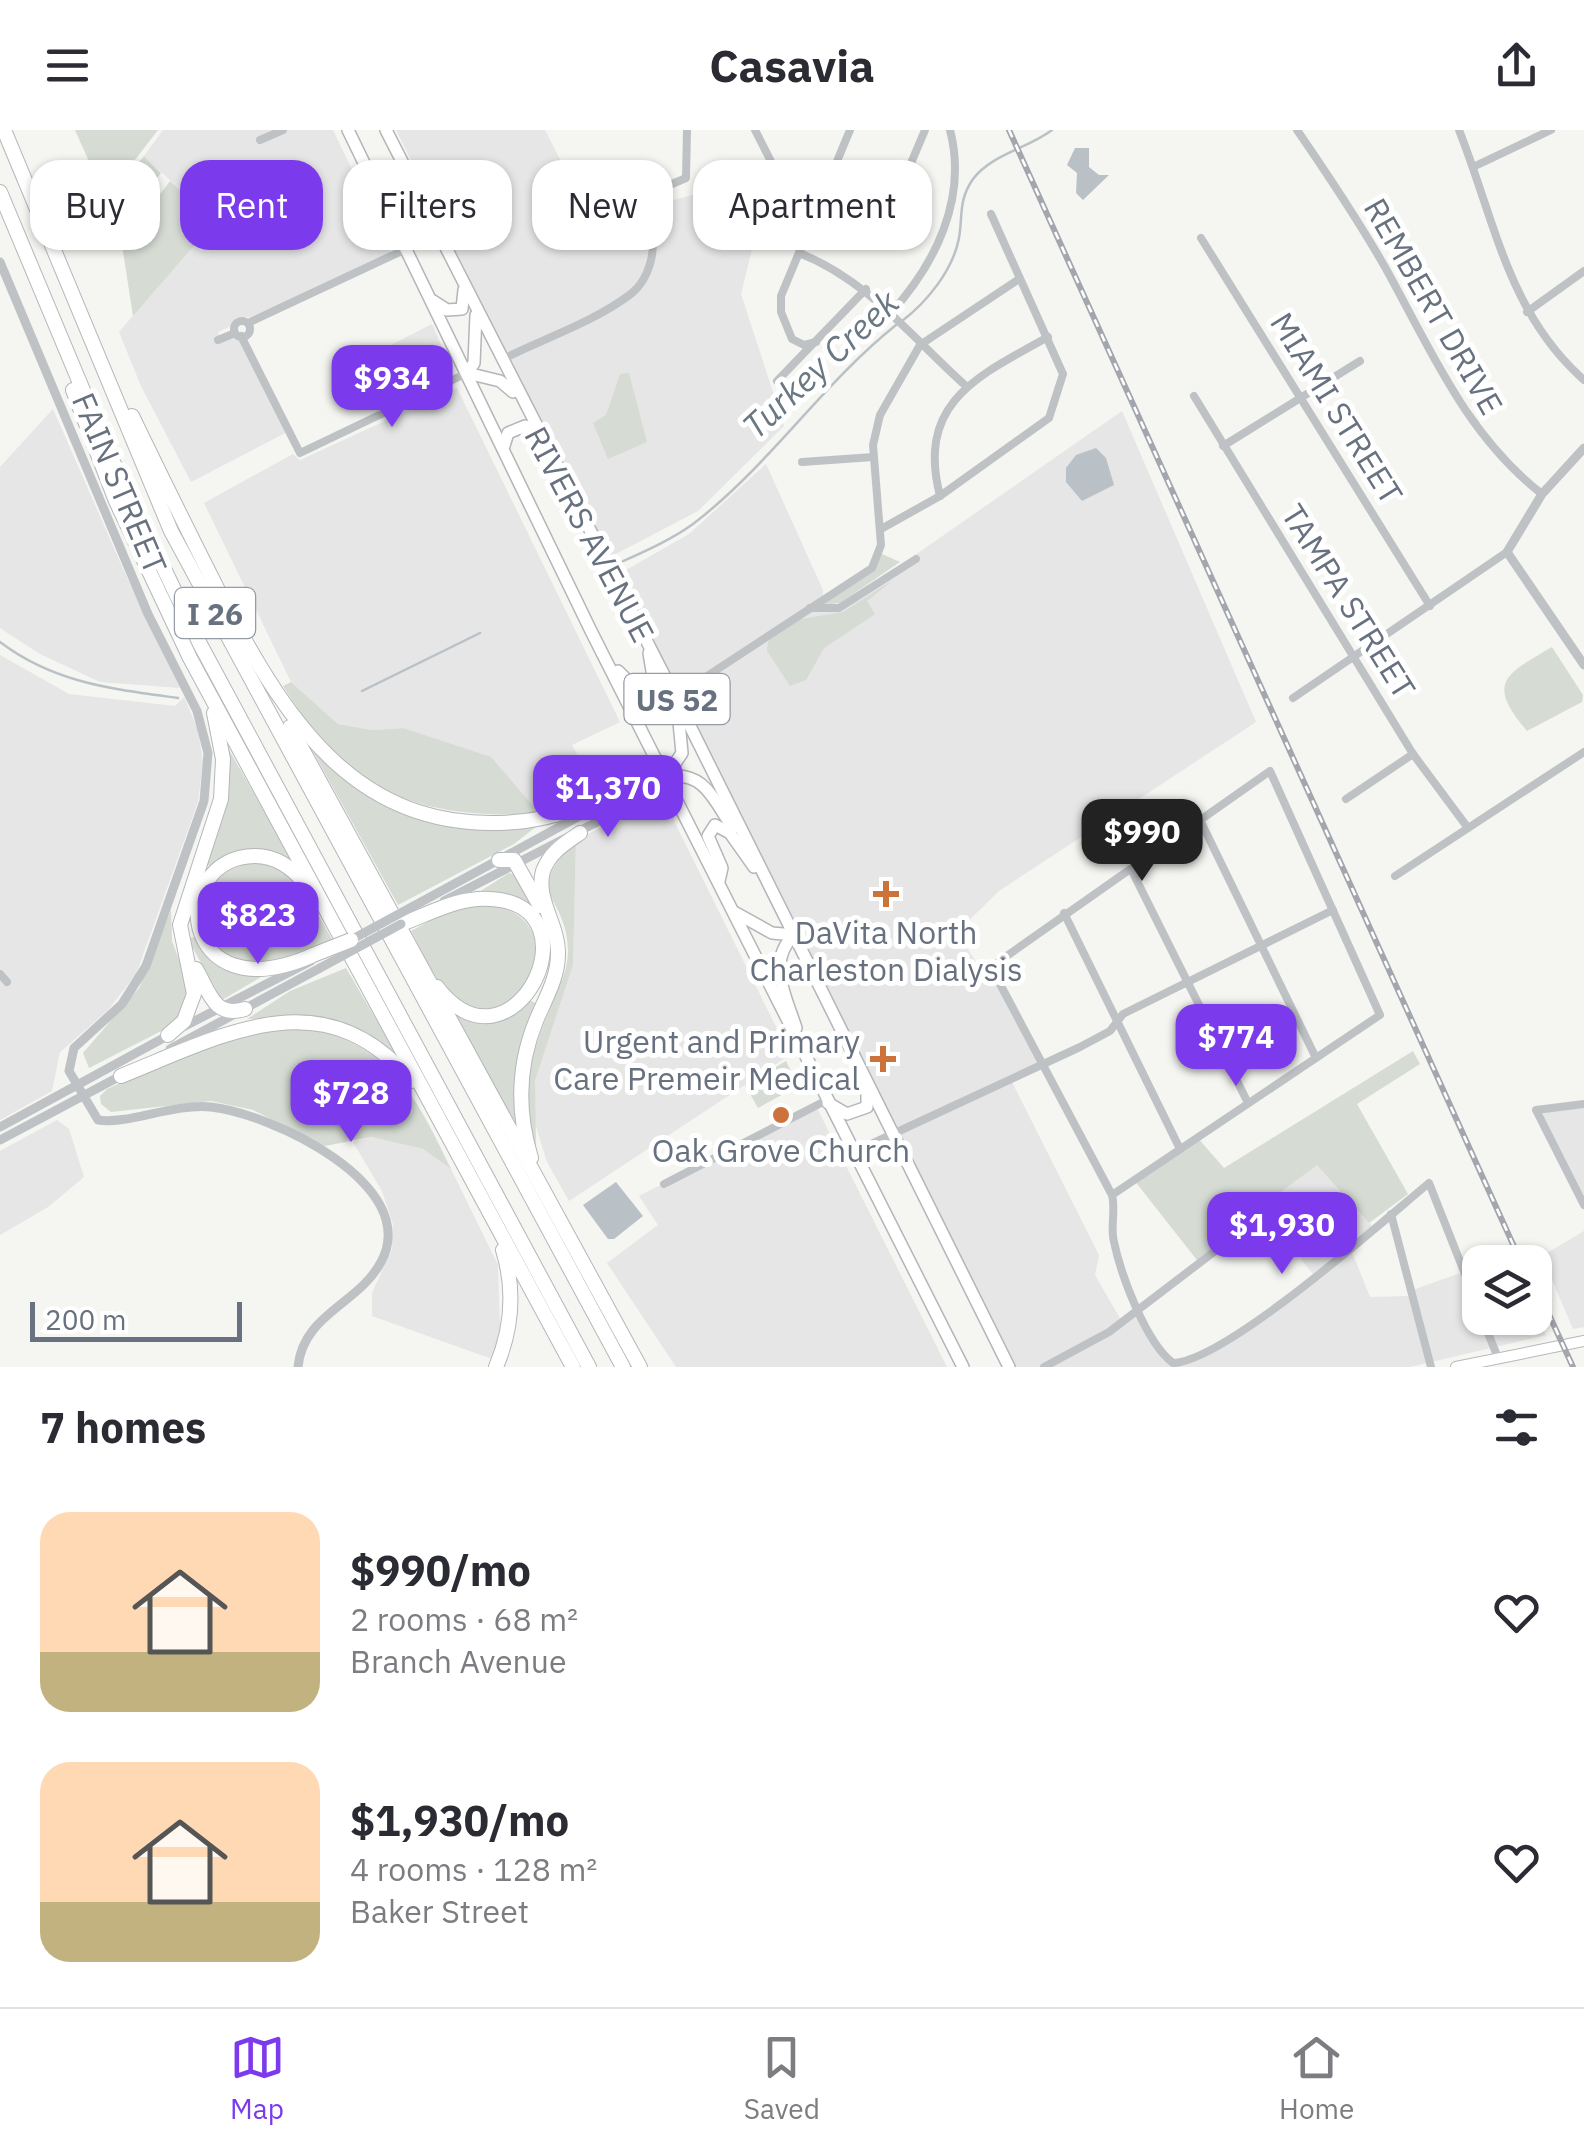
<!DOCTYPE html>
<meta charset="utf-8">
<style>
:root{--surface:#fff;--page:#f7f7f7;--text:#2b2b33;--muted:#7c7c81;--line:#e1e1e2;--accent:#7c3aed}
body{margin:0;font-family:"IBM Plex Sans",sans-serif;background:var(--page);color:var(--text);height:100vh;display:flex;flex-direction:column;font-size:38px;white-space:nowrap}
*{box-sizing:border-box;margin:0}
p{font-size:32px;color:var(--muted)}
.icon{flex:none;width:55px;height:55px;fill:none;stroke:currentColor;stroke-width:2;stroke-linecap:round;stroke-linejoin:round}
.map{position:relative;height:1237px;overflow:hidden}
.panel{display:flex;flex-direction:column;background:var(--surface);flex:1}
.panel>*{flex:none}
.guide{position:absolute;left:30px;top:30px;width:1000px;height:90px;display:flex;gap:20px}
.controls{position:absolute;left:1462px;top:1115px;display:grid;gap:20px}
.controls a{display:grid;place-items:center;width:90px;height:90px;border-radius:20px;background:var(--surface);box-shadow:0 2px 8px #0004;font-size:50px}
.scale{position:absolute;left:30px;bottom:25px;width:212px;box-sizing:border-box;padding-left:10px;border:5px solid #68717f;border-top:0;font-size:28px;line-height:35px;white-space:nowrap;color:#68717f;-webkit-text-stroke:8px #fff;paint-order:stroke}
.price{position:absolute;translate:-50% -85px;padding:0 22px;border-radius:20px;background:var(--accent);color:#fff;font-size:32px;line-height:65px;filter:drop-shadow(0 2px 5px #0008)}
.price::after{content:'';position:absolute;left:50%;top:60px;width:30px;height:22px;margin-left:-15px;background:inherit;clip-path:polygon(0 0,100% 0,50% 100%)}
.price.active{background:#222;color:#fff}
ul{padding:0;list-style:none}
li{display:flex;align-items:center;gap:30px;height:250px;padding:0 40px}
li span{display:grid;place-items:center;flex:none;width:280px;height:200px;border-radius:30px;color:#555}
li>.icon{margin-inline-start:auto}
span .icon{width:120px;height:120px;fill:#fffc;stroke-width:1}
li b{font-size:42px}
h2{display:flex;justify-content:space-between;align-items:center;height:120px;padding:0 40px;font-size:42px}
.pill{padding:0 35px;border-radius:30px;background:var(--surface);box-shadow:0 2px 8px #0004;font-size:35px;line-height:90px}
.pill.active{background:var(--accent);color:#fff}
header{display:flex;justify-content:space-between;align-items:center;height:130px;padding:0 40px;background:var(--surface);font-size:45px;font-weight:700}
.dock{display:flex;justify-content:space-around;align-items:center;height:140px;border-top:2px solid var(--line);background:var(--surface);font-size:28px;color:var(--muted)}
.dock a{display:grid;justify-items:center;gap:5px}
.dock .active{color:var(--accent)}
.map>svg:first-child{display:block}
</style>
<header><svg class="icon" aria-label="menu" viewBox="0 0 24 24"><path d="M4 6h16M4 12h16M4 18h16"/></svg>Casavia<svg class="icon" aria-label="share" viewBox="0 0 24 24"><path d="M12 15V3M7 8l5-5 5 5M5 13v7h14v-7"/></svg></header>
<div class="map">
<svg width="1584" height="1237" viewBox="0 0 1584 1237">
<rect width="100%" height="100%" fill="#f5f5f2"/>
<g fill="#e5e6e5">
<polygon points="163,0 333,0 393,126 250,187 236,188 231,196 218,202 222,211 234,206 240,211 287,302 191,352 141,256 119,202 214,91 144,26"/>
<polygon points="396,0 545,0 586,80 623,63 642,79 768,44 780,65 762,79 741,164 784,296 698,381 612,426 570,352"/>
<polygon points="432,194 450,235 370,276 350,236"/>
<polygon points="457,258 620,592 572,615 599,665 540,684 403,598 372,600 338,594 291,552 204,373 293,324 300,330"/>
<polygon points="53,279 124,441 180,558 100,552 40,524 0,498 0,337"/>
<polygon points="1122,281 1256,592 999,761 957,802 978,835 991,837 1044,934 1011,950 1099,1125 1095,1145 1122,1192 1138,1180 1166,1227 1174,1233 1196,1229 1276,1177 1313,1144 1261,1078 1317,1034 1374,1098 1350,1117 1370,1167 1410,1166 1410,1161 1480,1136 1480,1188 1535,1188 1535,1181 1546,1205 1410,1237 1016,1237 619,444 689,404 766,334 823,460 823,470 812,477 839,478"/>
<polygon points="0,525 69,564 175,576 184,567 198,600 203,632 198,672 136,844 108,880 60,922 52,961 0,990"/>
<polygon points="660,667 670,673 675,693 790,925 569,1071 547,1032 533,987 535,951 573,835 576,710"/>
<polygon points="1584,974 1584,1075 1537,978"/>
<polygon points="816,976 947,1237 676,1237 607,1133 658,1095 639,1066"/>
<polygon points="57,990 69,999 84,1047 48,1077 0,1105 0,1021"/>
<polygon points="371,1007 423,1019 451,1039 498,1135 500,1198 492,1229 372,1186 372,1163 392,1119 393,1094 382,1061 353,1012"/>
<polygon points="1584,1101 1584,1197 1573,1199 1542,1126"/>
</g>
<g fill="#d6dbd4">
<polygon points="75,0 158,0 111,61 99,54"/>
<polygon points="144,26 161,43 115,102 111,66"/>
<polygon points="170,51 215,91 133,186 122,115"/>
<polygon points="629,243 647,312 608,329 593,293 606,285 620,244"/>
<polygon points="882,424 900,432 840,473 823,475 875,434"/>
<polygon points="893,450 867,471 875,484 824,518 806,550 790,556 767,521 768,511 801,489 843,482"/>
<path d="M1552 517 1583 565 1582 572 1527 601C1485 552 1506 544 1552 517Z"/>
<path d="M291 552 338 594 372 600 403 598 491 627 540 684C416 689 350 664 283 556Z"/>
<path d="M311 618C379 691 451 685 541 693L514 714 398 775Z"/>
<polygon points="226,620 229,620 295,735 230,727 202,738"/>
<path d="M576 710 573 835 535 951 536 1017C516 967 532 921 552 874 559 857 568 840 568 821 567 762 520 768 576 710Z"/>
<path d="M259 732C300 742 313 777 333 811 315 818 295 829 275 832 195 848 174 740 259 732Z"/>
<polygon points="509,743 516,745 531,774 528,780 479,762"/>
<path d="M478 775C586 776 524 920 454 867 433 851 423 822 411 801L444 783Z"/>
<polygon points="171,780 172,811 190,859 187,873 173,895 89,938 83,923 139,858"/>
<path d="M195 807C208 833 232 844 261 847L222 870 191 815 190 808Z"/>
<polygon points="346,838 404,937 307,887 247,889 290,861"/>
<polygon points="529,870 538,874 517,997 449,879 469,887 524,875"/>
<path d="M301 897C389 912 416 965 451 1039L423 1019 371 1007 325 1016 253 980 211 971 111 982 101 974 100 966 107 959 222 907Z"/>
<polygon points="1413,921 1420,934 1357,974 1408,1064 1369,1093 1317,1035 1261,1077 1265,1083 1200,1134 1134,1050 1197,1007 1224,1038"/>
<polygon points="786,931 798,956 758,978 745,955"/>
</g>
<g fill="#bac1c6">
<polygon points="1075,18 1089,18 1089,37 1099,45 1109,45 1083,70 1076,63 1077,43 1067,35"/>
<polygon points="1096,318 1106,328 1114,355 1082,371 1066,352 1066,338 1076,325"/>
<polygon points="616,1052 643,1086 614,1109 608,1109 583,1075"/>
</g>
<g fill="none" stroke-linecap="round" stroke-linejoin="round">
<g stroke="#bac1c6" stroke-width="2.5">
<path d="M902 191C927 172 953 140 959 108 963 85 958 71 973 49 992 24 1027 19 1052 0"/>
<path d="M619 433C643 422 671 410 693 394 769 336 821 255 896 195"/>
<path d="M0 512C54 553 112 559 178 568"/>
<polyline points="362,561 480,503"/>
</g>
<g stroke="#b4b7bc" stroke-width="12">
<polyline id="secondary" points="1456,1237 1584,1211"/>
</g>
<g stroke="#b3b5b9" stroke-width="14">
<g id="primary">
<polyline points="348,0 591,501 963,1237"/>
<polyline points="386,0 690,596 1009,1237"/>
<polyline points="433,171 447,180 462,179 464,160"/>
<polyline points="467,243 474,233 476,185"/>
<polyline points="467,243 500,251 513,262"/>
<polyline points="504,316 508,303 525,296 536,300"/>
<polyline points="618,541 634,557 646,557 653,547 649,523"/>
<path d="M666 647C705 640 714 671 733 698"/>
<polyline points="666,647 682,623 678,582"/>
<polyline points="719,751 722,738 708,706 715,695 730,703 754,737"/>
<polyline points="736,783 772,803 794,805"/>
<path d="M794 805C766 832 786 866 796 898"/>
<polyline points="828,973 847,984 867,977 867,954"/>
</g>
</g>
<g stroke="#b4b6ba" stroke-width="16">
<g id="motorway">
<polyline points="4,0 171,401 623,1237"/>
<polyline points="0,62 113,332 200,514 589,1237"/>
<polyline points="73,260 116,371 190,528 573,1237"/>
<path d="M132 286C162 348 192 409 223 470 289 596 363 710 525 691 563 686 599 670 634 657"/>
<polyline points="290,597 640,1237"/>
<polyline points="499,730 514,730 540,776"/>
<path d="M307 756C294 739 278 726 255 726 166 727 177 886 313 825"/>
<path d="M401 794C429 784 460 766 491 769 602 776 512 955 437 857"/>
<path d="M196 839C209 861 214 889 245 879"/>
<polyline points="168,905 184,891 194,864 180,795 221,669 223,629 214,583"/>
<path d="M121 946C221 906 325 846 411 951"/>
<path d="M531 1028C517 982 518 935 536 891 545 869 558 848 558 824 559 796 535 769 543 741 550 722 564 714 580 703"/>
<path d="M496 1237C512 1199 515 1159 503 1120"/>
</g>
</g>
<g stroke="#bfc2c5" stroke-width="8">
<polyline points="755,0 780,49 815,80"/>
<path d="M1297 0C1328 45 1358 90 1385 137 1431 220 1466 305 1542 364"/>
<path d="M1459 0C1495 91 1508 183 1584 250"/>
<polyline points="260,10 283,0"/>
<polyline points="1473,37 1551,0"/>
<polyline points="584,74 619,59 658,60 686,48 687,0"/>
<polyline points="1201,108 1430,476"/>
<polyline points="879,109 925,0"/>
<path d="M799 123C867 149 912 208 966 256"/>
<polyline points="1527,182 1584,141"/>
<path d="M889 185C935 135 968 69 950 0"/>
<circle cx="242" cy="199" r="8"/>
<polyline points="248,193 406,119"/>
<polyline points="241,206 300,323 467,243"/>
<polyline points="218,210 235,203"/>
<polyline points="816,212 804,215 792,209 781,182 781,166 850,0"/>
<path d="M501 230C542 209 595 192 632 163 665 136 663 53 593 89"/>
<polyline points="777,251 866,159"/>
<polyline points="1194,266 1413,624 1468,698"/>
<polyline points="1223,316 1360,231"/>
<polyline points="802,332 873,327"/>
<path d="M940 366C916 272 978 246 1048 207"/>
<polyline points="881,399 940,366 1049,288 1063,244 991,84"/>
<polyline points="810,478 839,478 916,429"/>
<polyline points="675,567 872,438 881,415 873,315 880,285 920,215 1019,149"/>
<polyline points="1293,568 1507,422"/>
<polyline points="1346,669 1413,624"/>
<polyline points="1200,690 1316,928"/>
<polyline points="1131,739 1248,973"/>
<polyline points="1395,746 1584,622"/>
<polyline points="1064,783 1180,1019"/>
<polyline points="0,844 7,852"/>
<polyline points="1584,974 1536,980 1584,1075"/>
<polyline points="854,1022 1080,917 1110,901 1123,884 1333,780"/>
<polyline points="664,1054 825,971"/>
<path d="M1112 1065 1380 885 1270 641 991 837 1112 1065C1116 1081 1110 1097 1114 1112 1121 1145 1146 1213 1173 1233 1226 1231 1382 1092 1429 1053L1480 1182"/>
<polyline points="1391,1084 1431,1237"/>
<polyline points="1482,1188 1498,1228"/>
<polyline points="1044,1237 1109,1202 1265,1083"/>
</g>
<g stroke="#bfc2c5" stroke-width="9">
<path d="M0 132 148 484 197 581 208 623 204 671 146 836 122 874 74 918 69 941 98 990C127 995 174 973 211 977 269 983 423 1054 381 1132 359 1174 303 1184 298 1237"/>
<polyline points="1584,318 1542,364 1507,422 1584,535"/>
<polyline points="632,658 649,649 666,647"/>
<polyline points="444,771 655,662 666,647"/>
<polyline points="421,772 596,677"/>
<polyline points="183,897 311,831"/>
<polyline points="170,919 320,838"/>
<polyline points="0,997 169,905"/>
<polyline points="0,1010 126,943"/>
</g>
<use href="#secondary" stroke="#fff" stroke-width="10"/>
<use href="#primary" stroke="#fff" stroke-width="11"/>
<use href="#motorway" stroke="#fff" stroke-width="14"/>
<g stroke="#a3a6ac" stroke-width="6">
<g id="rail">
<polyline points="1009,0 1521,1132"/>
<polyline points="1535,1154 1573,1237"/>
</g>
</g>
<use href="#rail" stroke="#fff" stroke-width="2.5" stroke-dasharray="8" stroke-linecap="butt"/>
<g stroke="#b4b6ba" stroke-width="16" stroke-linecap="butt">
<polyline id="motorway-bridge" points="313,825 351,810"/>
</g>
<g stroke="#bfc2c5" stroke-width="9">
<polyline points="349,811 421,772"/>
<polyline points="320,838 401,794"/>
</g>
<use href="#motorway-bridge" stroke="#fff" stroke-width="14"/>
</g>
<g fill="#cc733b" stroke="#fff" stroke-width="4">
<path d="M881 749h10v10h10v10h-10v10h-10v-10h-10v-10h10z"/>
<path d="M878 914h10v10h10v10h-10v10h-10v-10h-10v-10h10z"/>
<circle cx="781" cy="985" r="10"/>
</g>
<g text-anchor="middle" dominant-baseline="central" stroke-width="10" stroke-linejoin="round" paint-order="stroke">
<g fill="#fff" stroke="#959ca5" stroke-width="2.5">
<rect x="175" y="458" width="80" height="50" rx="8"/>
<rect x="624.5" y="544" width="105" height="50" rx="8"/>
</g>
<g font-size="30" font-weight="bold" fill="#68717f">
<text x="215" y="483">I 26</text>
<text x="677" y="569">US 52</text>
</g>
<g font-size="32" fill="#68717f" stroke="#fff">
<text transform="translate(1434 176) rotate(60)">REMBERT DRIVE</text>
<text transform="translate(1337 278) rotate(58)">MIAMI STREET</text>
<text transform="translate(120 353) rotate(67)">FAIN STREET</text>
<text transform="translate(590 404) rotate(62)">RIVERS AVENUE</text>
<text transform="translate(1349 471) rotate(58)">TAMPA STREET</text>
</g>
<g font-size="32" fill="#68717f" stroke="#fff">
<text x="886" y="802">DaVita North<tspan x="886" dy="37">Charleston Dialysis</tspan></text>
<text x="860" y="911" text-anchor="end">Urgent and Primary<tspan x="860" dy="37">Care Premeir Medical</tspan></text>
<text x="781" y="1020">Oak Grove Church</text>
</g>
<g font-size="35" font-style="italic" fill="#697883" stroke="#fff">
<text transform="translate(820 234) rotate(-43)">Turkey Creek</text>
</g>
</g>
</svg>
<div class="controls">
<a><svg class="icon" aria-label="layers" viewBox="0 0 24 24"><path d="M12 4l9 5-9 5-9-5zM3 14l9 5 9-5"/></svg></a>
</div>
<div class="scale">200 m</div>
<b class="price" style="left:392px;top:300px">$934</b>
<b class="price" style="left:608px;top:710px">$1,370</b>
<b class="price active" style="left:1142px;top:754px">$990</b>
<b class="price" style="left:258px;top:837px">$823</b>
<b class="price" style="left:1236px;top:959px">$774</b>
<b class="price" style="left:351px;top:1015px">$728</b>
<b class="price" style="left:1282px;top:1147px">$1,930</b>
<div class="guide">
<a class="pill">Buy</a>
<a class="pill active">Rent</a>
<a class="pill">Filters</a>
<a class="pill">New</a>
<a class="pill">Apartment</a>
</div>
</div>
<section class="panel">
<h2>7 homes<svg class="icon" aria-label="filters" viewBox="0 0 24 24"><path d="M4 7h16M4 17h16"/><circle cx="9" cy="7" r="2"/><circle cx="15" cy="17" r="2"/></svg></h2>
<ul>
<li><span style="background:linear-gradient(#ffd9b3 70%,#c2b280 0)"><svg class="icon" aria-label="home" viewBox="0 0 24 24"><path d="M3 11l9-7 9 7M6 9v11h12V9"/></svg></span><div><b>$990/mo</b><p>2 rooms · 68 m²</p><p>Branch Avenue</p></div><svg class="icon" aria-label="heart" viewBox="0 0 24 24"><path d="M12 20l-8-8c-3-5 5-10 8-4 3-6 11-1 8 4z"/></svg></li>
<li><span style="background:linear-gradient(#ffd9b3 70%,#c2b280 0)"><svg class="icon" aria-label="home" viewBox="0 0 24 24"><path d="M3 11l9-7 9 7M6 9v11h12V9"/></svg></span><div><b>$1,930/mo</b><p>4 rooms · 128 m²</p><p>Baker Street</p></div><svg class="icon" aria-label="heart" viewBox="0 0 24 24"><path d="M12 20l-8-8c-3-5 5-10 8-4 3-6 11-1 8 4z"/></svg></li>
</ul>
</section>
<nav class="dock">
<a class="active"><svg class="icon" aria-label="map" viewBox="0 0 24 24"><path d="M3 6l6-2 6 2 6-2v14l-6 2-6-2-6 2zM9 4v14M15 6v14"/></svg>Map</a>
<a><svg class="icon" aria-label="saved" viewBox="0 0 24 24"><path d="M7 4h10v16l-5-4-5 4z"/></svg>Saved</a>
<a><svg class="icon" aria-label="home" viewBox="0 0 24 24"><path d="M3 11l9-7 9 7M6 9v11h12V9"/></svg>Home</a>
</nav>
